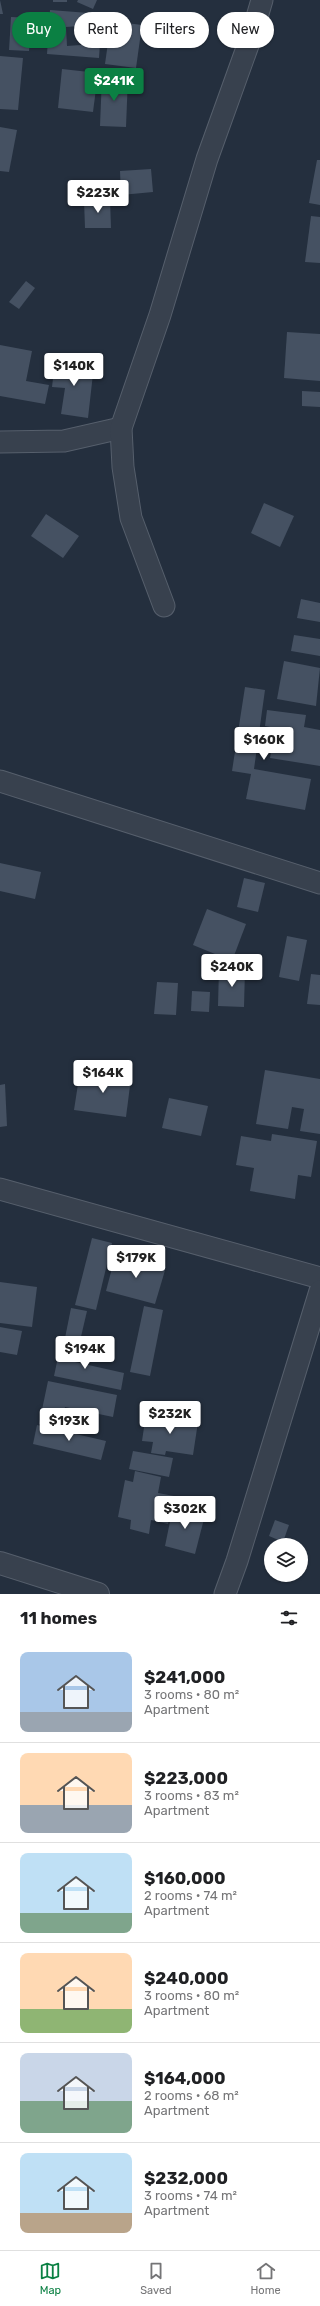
<!DOCTYPE html>
<meta charset="utf-8">
<style>
:root{--surface:#fff;--page:#f6f6f6;--text:#202124;--muted:#757577;--line:#e0e0e0;--accent:#0b8043}
body{margin:0;font-family:Rubik,sans-serif;background:var(--page);color:var(--text);height:100vh;display:flex;flex-direction:column;font-size:15px;white-space:nowrap}
*{box-sizing:border-box;margin:0}
p{font-size:13px;color:var(--muted)}
.icon{flex:none;width:22px;height:22px;fill:none;stroke:currentColor;stroke-width:2;stroke-linecap:round;stroke-linejoin:round}
.map{position:relative;height:1594px;overflow:hidden}
.sheet{display:flex;flex-direction:column;background:var(--surface);flex:1}
.sheet>*{flex:none}
.guide{position:absolute;left:12px;top:12px;width:296px;height:36px;display:flex;gap:8px}
.controls{position:absolute;left:264px;top:1538px;display:grid;gap:8px}
.controls a{display:grid;place-items:center;width:44px;height:44px;border-radius:50%;background:var(--surface);box-shadow:0 1px 3px #0004;font-size:20px}
.price{position:absolute;translate:-50% -34px;padding:0 9px;border-radius:4px;background:#fff;color:#222;font-size:13px;line-height:26px;filter:drop-shadow(0 1px 2px #0008)}
.price::after{content:'';position:absolute;left:50%;top:24px;width:12px;height:9px;margin-left:-6px;background:inherit;clip-path:polygon(0 0,100% 0,50% 100%)}
.price.current{background:var(--accent);color:#fff}
ul{padding:0;list-style:none}
li{display:flex;align-items:center;gap:12px;height:100px;padding:0 20px}
li+li{border-top:1px solid var(--line)}
li span{display:grid;place-items:center;flex:none;width:112px;height:80px;border-radius:8px;color:#555}
li>.icon{margin-inline-start:auto}
span .icon{width:48px;height:48px;fill:#fffc;stroke-width:1}
li b{font-size:17px}
h2{display:flex;justify-content:space-between;align-items:center;height:48px;padding:0 20px;font-size:17px}
.chip{padding:0 14px;border-radius:18px;background:var(--surface);box-shadow:0 1px 3px #0004;font-size:14px;line-height:36px}
.chip.current{background:var(--accent);color:#fff}
.menu{display:flex;justify-content:space-around;align-items:center;height:56px;border-top:1px solid var(--line);background:var(--surface);font-size:11px;color:var(--muted)}
.menu a{display:grid;justify-items:center;gap:2px}
.menu .current{color:var(--accent)}
.map>svg:first-child{display:block}
</style>
<div class="map">
<svg width="320" height="1594" viewBox="0 0 320 1594">
<rect width="100%" height="100%" fill="#242f3e"/>
<g fill="#455162" fill-rule="evenodd">
<polygon points="0,0 3,14 0,14"/>
<rect x="53" y="0" width="14" height="2"/>
<polygon points="78,0 97,0 93,9 77,2"/>
<path d="M50 10 102 14 99 58 47 54ZM93 25 94 44 67 46 66 27Z"/>
<polygon points="11,17 32,18 29,51 9,50"/>
<polygon points="111,21 142,25 136,68 105,64"/>
<polygon points="0,56 23,58 18,110 0,109"/>
<polygon points="62,69 98,73 93,112 58,108"/>
<polygon points="102,76 128,77 126,127 100,126"/>
<polygon points="0,127 17,130 9,172 0,171"/>
<polygon points="317,160 320,160 320,205 309,203"/>
<polygon points="151,169 153,192 121,195 120,171"/>
<polygon points="110,199 111,228 85,228 84,200"/>
<polygon points="311,216 320,217 320,263 305,262"/>
<polygon points="26,281 35,288 19,309 9,302"/>
<polygon points="287,332 320,334 320,381 284,378"/>
<polygon points="0,345 32,351 26,381 49,385 45,404 0,396"/>
<polygon points="55,361 94,365 88,418 61,414 65,388 52,387"/>
<polygon points="302,391 320,392 320,407 302,406"/>
<polygon points="264,503 294,516 280,547 251,533"/>
<polygon points="46,514 79,536 63,558 31,536"/>
<polygon points="301,599 320,603 320,622 297,618"/>
<polygon points="294,635 320,639 320,656 291,651"/>
<polygon points="284,661 320,668 316,706 277,699"/>
<polygon points="245,687 265,690 254,769 311,779 305,810 246,799 251,774 232,771"/>
<polygon points="267,710 306,715 304,727 320,730 320,766 270,758 275,728 265,726"/>
<polygon points="0,863 41,872 35,899 0,891"/>
<polygon points="244,878 265,883 258,912 237,907"/>
<polygon points="207,909 246,924 232,961 193,945"/>
<polygon points="287,936 307,940 299,981 279,977"/>
<polygon points="219,968 245,969 244,1007 218,1006"/>
<polygon points="311,974 320,975 320,1005 307,1004"/>
<polygon points="157,982 178,983 176,1015 154,1014"/>
<polygon points="192,991 210,992 209,1012 191,1011"/>
<polygon points="265,1070 320,1079 320,1134 300,1131 304,1109 292,1107 288,1129 256,1124"/>
<polygon points="80,1071 131,1078 126,1117 74,1110"/>
<polygon points="5,1084 7,1126 0,1127 0,1085"/>
<polygon points="169,1098 208,1106 201,1136 162,1128"/>
<polygon points="272,1134 317,1141 311,1177 298,1175 295,1199 250,1191 254,1168 236,1165 241,1136 271,1141"/>
<polygon points="92,1238 112,1243 96,1310 75,1305"/>
<polygon points="116,1253 166,1267 155,1304 106,1291"/>
<polygon points="0,1282 37,1287 32,1327 0,1323"/>
<polygon points="144,1306 163,1310 150,1376 130,1372"/>
<polygon points="71,1308 87,1311 80,1341 65,1338"/>
<polygon points="0,1327 22,1331 17,1355 0,1352"/>
<polygon points="61,1343 79,1346 75,1362 124,1373 121,1390 54,1376"/>
<polygon points="48,1381 117,1395 113,1417 65,1407 60,1428 39,1424"/>
<polygon points="146,1414 198,1422 193,1455 166,1451 165,1455 151,1453 153,1442 142,1441"/>
<polygon points="37,1425 106,1441 101,1460 33,1444"/>
<polygon points="133,1451 173,1458 169,1477 129,1469"/>
<polygon points="135,1471 161,1477 158,1493 174,1496 168,1524 151,1520 149,1534 130,1529 131,1520 118,1517 125,1480 133,1482"/>
<polygon points="173,1507 205,1515 195,1554 165,1546"/>
<polygon points="275,1520 289,1525 283,1542 269,1536"/>
</g>
<g fill="none" stroke-linecap="round" stroke-linejoin="round">
<g stroke="#565f6c" stroke-width="23">
<g id="minor">
<polyline points="0,442 64,441 121,428"/>
<polyline points="164,606 131,518 123,467 121,428 160,315 207,159 252,34 262,0"/>
<polyline points="0,781 320,883"/>
<polyline points="0,1189 320,1278"/>
<polyline points="225,1594 237,1561 320,1291"/>
</g>
</g>
<g stroke="#565f6c" stroke-width="24">
<polyline id="tertiary" points="0,1563 98,1594"/>
</g>
<use href="#minor" stroke="#38414e" stroke-width="21"/>
<use href="#tertiary" stroke="#38414e" stroke-width="22"/>
</g>
</svg>
<div class="controls">
<a><svg class="icon" aria-label="layers" viewBox="0 0 24 24"><path d="M12 4l9 5-9 5-9-5zM3 14l9 5 9-5"/></svg></a>
</div>
<b class="price current" style="left:114px;top:102px">$241K</b>
<b class="price" style="left:98px;top:214px">$223K</b>
<b class="price" style="left:74px;top:387px">$140K</b>
<b class="price" style="left:264px;top:761px">$160K</b>
<b class="price" style="left:232px;top:988px">$240K</b>
<b class="price" style="left:103px;top:1094px">$164K</b>
<b class="price" style="left:136px;top:1279px">$179K</b>
<b class="price" style="left:85px;top:1370px">$194K</b>
<b class="price" style="left:170px;top:1435px">$232K</b>
<b class="price" style="left:69px;top:1442px">$193K</b>
<b class="price" style="left:185px;top:1530px">$302K</b>
<div class="guide">
<a class="chip current">Buy</a>
<a class="chip">Rent</a>
<a class="chip">Filters</a>
<a class="chip">New</a>
</div>
</div>
<section class="sheet">
<h2>11 homes<svg class="icon" aria-label="filters" viewBox="0 0 24 24"><path d="M4 7h16M4 17h16"/><circle cx="9" cy="7" r="2"/><circle cx="15" cy="17" r="2"/></svg></h2>
<ul>
<li><span style="background:linear-gradient(#a9c7e8 75%,#9aa5b1 0)"><svg class="icon" aria-label="home" viewBox="0 0 24 24"><path d="M3 11l9-7 9 7M6 9v11h12V9"/></svg></span><div><b>$241,000</b><p>3 rooms · 80 m²</p><p>Apartment</p></div></li>
<li><span style="background:linear-gradient(#ffd9b3 65%,#9aa5b1 0)"><svg class="icon" aria-label="home" viewBox="0 0 24 24"><path d="M3 11l9-7 9 7M6 9v11h12V9"/></svg></span><div><b>$223,000</b><p>3 rooms · 83 m²</p><p>Apartment</p></div></li>
<li><span style="background:linear-gradient(#bfe0f5 75%,#7fa58c 0)"><svg class="icon" aria-label="home" viewBox="0 0 24 24"><path d="M3 11l9-7 9 7M6 9v11h12V9"/></svg></span><div><b>$160,000</b><p>2 rooms · 74 m²</p><p>Apartment</p></div></li>
<li><span style="background:linear-gradient(#ffd9b3 70%,#8fb573 0)"><svg class="icon" aria-label="home" viewBox="0 0 24 24"><path d="M3 11l9-7 9 7M6 9v11h12V9"/></svg></span><div><b>$240,000</b><p>3 rooms · 80 m²</p><p>Apartment</p></div></li>
<li><span style="background:linear-gradient(#c9d6e8 60%,#7fa58c 0)"><svg class="icon" aria-label="home" viewBox="0 0 24 24"><path d="M3 11l9-7 9 7M6 9v11h12V9"/></svg></span><div><b>$164,000</b><p>2 rooms · 68 m²</p><p>Apartment</p></div></li>
<li><span style="background:linear-gradient(#bfe0f5 75%,#b9a48a 0)"><svg class="icon" aria-label="home" viewBox="0 0 24 24"><path d="M3 11l9-7 9 7M6 9v11h12V9"/></svg></span><div><b>$232,000</b><p>3 rooms · 74 m²</p><p>Apartment</p></div></li>
</ul>
</section>
<nav class="menu">
<a class="current"><svg class="icon" aria-label="map" viewBox="0 0 24 24"><path d="M3 6l6-2 6 2 6-2v14l-6 2-6-2-6 2zM9 4v14M15 6v14"/></svg>Map</a>
<a><svg class="icon" aria-label="saved" viewBox="0 0 24 24"><path d="M7 4h10v16l-5-4-5 4z"/></svg>Saved</a>
<a><svg class="icon" aria-label="home" viewBox="0 0 24 24"><path d="M3 11l9-7 9 7M6 9v11h12V9"/></svg>Home</a>
</nav>
